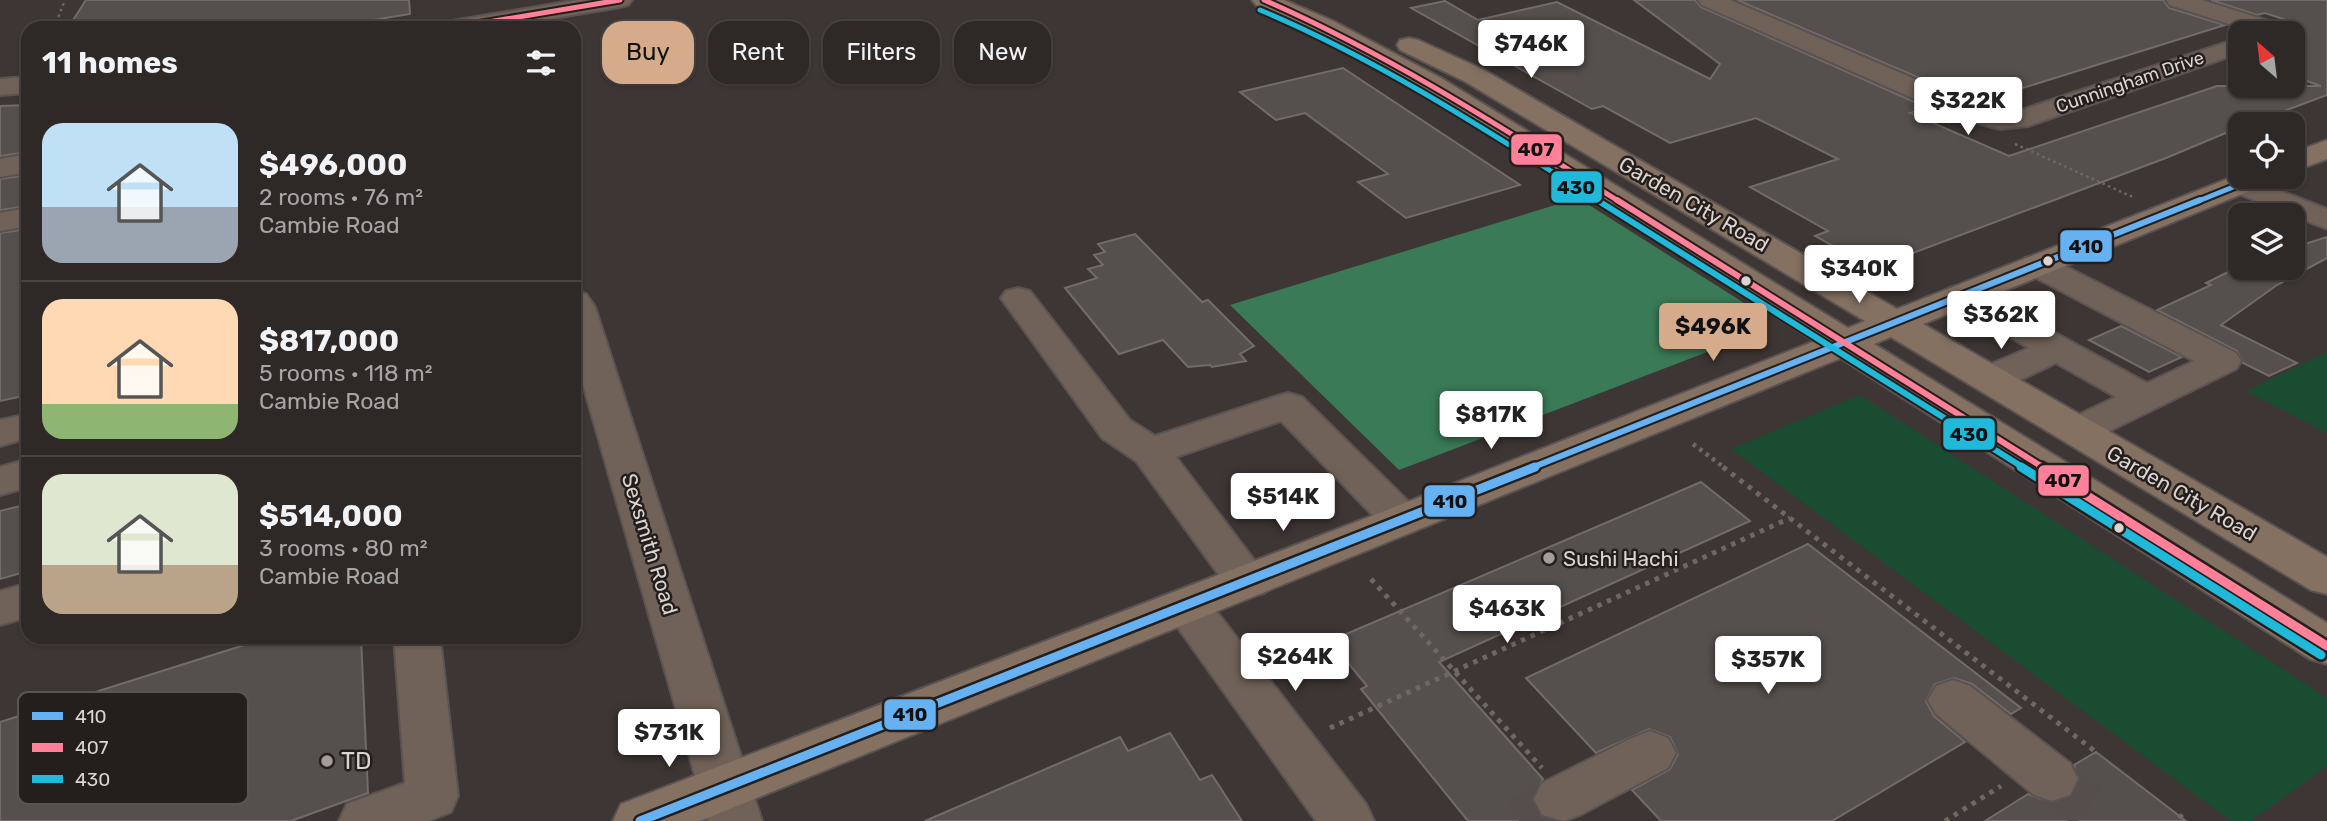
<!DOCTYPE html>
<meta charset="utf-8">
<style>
:root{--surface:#2e2827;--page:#36302f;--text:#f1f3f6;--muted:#a7a6a7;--line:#494444;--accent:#d6ab8b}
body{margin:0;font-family:Rubik,sans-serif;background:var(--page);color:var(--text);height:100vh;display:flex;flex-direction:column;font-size:26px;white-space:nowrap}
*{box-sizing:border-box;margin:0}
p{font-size:23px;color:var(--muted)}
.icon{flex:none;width:38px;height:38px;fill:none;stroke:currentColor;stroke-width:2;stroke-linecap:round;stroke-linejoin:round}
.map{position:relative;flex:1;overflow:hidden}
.details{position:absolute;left:21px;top:21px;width:560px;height:623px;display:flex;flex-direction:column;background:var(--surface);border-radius:21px;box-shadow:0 2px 5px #0004,0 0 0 2px var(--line)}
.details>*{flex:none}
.hud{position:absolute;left:602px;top:21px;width:665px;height:63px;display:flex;gap:14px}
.needle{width:46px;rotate:332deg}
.tools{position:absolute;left:2228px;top:21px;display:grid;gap:14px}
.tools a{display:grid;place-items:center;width:77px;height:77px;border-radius:14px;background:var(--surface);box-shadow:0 2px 5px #0004,0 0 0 2px var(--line);font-size:35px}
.price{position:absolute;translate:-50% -60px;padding:0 16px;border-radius:7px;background:#fff;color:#222;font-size:23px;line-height:46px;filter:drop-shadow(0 2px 4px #0008)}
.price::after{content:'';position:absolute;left:50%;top:42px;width:21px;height:16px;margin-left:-10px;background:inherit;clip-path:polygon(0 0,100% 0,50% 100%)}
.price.selected{background:var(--accent);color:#111}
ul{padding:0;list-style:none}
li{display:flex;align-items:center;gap:21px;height:175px;padding:0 21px}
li+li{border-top:2px solid var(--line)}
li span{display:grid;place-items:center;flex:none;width:196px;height:140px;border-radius:21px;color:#555}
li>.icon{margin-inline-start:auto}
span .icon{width:84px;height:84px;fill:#fffc;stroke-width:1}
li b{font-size:30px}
h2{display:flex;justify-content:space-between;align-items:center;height:84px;padding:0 21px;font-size:30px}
.chip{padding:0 24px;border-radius:21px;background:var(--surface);box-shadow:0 2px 5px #0004,0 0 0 2px var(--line);font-size:24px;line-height:63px}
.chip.selected{background:var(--accent);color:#111}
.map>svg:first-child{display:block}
</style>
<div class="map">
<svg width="2327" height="821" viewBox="0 0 2327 821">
<rect width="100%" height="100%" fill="#3e3634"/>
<g fill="#1a4c31">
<polygon points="2327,352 2327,433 2246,391"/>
<polygon points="1860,395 2327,698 2327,766 2251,821 2231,821 1731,449"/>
</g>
<polygon fill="#3a7a56" points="1578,198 1760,313 1749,336 1399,470 1230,305"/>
<g fill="#554f4d" stroke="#726b69" stroke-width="2">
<polygon points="86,0 409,0 410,14 324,28 68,28"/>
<polygon points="1634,0 1695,0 1701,7 1928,108 1910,113 2009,156 2217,86 2321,86 2292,76 2292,22 2265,13 2257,15 2211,0 2327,0 2327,95 2250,124 2240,124 2240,127 2166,158 1873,268 1815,236 1828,231 1750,187 1838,159 1756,118 1670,143 1603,106 1592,109 1411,8 1445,1 1478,20 1557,2 1710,79 1720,64"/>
<polygon points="1737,0 2163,0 2169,8 2225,25 1994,97 1982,92 1964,97"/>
<polygon points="1343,68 1520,185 1406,218 1358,182 1388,174 1305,113 1276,120 1240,92"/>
<polygon points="28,105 28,152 0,156 0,106"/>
<polygon points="28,175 28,206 0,210 0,179"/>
<polygon points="28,229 28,395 0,401 0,233"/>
<polygon points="1135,234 1202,302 1208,300 1254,346 1240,354 1246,361 1212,367 1210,365 1188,367 1163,340 1119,354 1065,288 1097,278 1088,269 1103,265 1094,255 1105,252 1098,244"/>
<polygon points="2327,237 2327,258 2277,285 2221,325 2297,363 2269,376 2243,363 2237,351 2157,310 2211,285 2206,283 2240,266 2292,268 2292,248"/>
<polygon points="2121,326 2182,357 2149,372 2089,340"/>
<polygon points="1701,482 1750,521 1439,662 1543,779 1532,800 1540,816 1554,821 1468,821 1361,689 1367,686 1330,641"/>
<polygon points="28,504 28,571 0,579 0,511"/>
<polygon points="1808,544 2021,708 2011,714 1972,684 1954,678 1935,684 1926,701 1934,716 1965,742 1832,821 1661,821 1632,790 1670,769 1678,754 1670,737 1649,729 1596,753 1526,678"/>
<polygon points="270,637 361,637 368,793 291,821 0,821 0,722"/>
<polygon points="1170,733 1200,780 1212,775 1242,821 925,821 1120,737 1128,751"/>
<polygon points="2096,752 2186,821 1985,821 2028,794 2051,803 2071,797 2080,780 2074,765"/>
</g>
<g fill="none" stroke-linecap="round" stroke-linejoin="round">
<g stroke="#564e4c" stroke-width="46" stroke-dasharray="46 24" stroke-linecap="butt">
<polyline points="2052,779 2106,821"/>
<polyline points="1519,821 1561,799"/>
</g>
<g stroke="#5a5351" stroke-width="4">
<g id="minor">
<polygon points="578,0 632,0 628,5 620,7 495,28 440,28 443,23 452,21"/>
<polygon points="1698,0 1730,0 1980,107 2000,113 2015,112 2240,38 2240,53 2028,126 2000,129 1960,119 1702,5"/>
<polygon points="2166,0 2202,0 2287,27 2290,32 2257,33 2170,5"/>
<polygon points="28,77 28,93 0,95 0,79"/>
<polygon points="28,154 28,172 0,177 0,159"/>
<polygon points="2240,175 2327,209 2327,229 2229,190 2225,184 2229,178"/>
<polygon points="28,208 28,226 0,231 0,213"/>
<path d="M2037 255 2049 258 2236 353 2241 361 2236 369 2091 440 2077 444 2063 440 2057 431 2063 422 2116 397 2056 363C2031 374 2003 393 1976 386L1970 378 1976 370 2029 348 1949 302 1944 295 1949 288 1961 285 1973 288 2147 383 2194 361 2025 272 2020 265 2025 258Z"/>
<polygon points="1018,288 1030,291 1130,420 1155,436 1274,397 1288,393 1302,397 1417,510 1423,520 1417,530 1402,535 1387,530 1281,421 1176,457 1270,581 1264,593 1248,597 1232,593 1136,461 1102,438 1006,305 1001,298 1006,291"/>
<polygon points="574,291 586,294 595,307 762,821 708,821 574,353"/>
<polygon points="28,414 28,438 0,446 0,420"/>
<polygon points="28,459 28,487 0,495 0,467"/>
<polygon points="28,583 28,617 0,625 0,591"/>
<polygon points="1187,589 1203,594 1366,804 1374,821 1316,821 1171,618 1164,606 1171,594"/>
<polygon points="394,637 440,637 458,796 451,812 428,821 339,821 347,804 405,783"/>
<polygon points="1953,680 1970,686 2070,763 2078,779 2070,795 2052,801 2034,795 1936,714 1928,700 1936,686"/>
<polygon points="1650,731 1668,738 1676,753 1668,768 1580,815 1564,821 1542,815 1534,799 1542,783 1632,738"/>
</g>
</g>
<g stroke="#5a5351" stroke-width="4">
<g id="major">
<polygon points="1252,0 1284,0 1333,21 1441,78 1848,328 1865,321 1466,82 1400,50 1397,45 1400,40 1409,38 1418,40 1484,70 1897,309 2240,174 2240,177 2273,177 2269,183 1923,324 2327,557 2327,594 2311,590 1891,337 1874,344 2327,623 2327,664 2310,659 1841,358 700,821 613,821 621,804 1387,510 1815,341 1423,90 1315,31 1256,5"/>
<polygon points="2327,140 2327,159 2292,172 2292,153"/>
</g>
</g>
<g stroke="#716761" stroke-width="2.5" stroke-dasharray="2.5 3.5" stroke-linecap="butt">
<polyline points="54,28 65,0"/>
<polyline points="381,28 426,27"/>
<polyline points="2015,144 2135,198"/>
</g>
<polyline stroke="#716761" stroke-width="4.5" stroke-dasharray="3.5 4.5" stroke-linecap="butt" points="1693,444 1725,468"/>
<g stroke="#716761" stroke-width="5" stroke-dasharray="4.5 6" stroke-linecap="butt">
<polyline points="1723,467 2096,752"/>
<polyline points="1371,579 1542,768"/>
<polyline points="1330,728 1790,518"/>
<polyline points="2179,815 2186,821"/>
<polyline points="1945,821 2001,786"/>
</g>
<use href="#minor" fill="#706258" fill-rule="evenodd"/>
<use href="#major" fill="#847162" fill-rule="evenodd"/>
<g stroke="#241e1c" stroke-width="9">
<polyline id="bus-1-far2" points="2196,202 2258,177"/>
</g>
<g stroke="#241e1c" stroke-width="10">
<polyline id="bus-1-far1" points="1531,468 2200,200"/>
</g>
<g stroke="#241e1c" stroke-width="14">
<polyline id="bus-1" points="640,821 1535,467"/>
</g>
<g stroke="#241e1c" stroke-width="9">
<g id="bus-2-far2">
<path d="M1264 0C1390 55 1504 129 1620 202"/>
<polyline points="452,28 620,0"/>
</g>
</g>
<g stroke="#241e1c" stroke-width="10">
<polyline id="bus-2-far1" points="1617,200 2044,468"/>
</g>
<g stroke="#241e1c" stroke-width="14">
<polyline id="bus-2" points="2041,467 2327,646"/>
</g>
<g stroke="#241e1c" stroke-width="9">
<path id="bus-3-far2" d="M1260 10C1381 61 1489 132 1600 202"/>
</g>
<g stroke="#241e1c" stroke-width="10">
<polyline id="bus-3-far1" points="1597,200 2024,468"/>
</g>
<g stroke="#241e1c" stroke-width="14">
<polyline id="bus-3" points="2021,467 2321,655"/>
</g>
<use href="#bus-1-far2" stroke="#66b1f2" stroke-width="5"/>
<use href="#bus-1-far1" stroke="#66b1f2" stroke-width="6"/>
<use href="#bus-1" stroke="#66b1f2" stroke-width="9"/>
<use href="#bus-2-far2" stroke="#ff8098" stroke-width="5"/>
<use href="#bus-2-far1" stroke="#ff8098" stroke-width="6"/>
<use href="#bus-2" stroke="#ff8098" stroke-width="9"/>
<use href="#bus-3-far2" stroke="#20b9da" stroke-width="5"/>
<use href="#bus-3-far1" stroke="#20b9da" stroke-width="6"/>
<use href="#bus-3" stroke="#20b9da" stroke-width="9"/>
</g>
<g fill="#dcd4d1" stroke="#241e1c" stroke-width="2.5">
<circle cx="2048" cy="261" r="6"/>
<circle cx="1746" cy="281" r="6"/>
<circle cx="2119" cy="528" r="6"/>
</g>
<g fill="#a59d9a" stroke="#241e1c" stroke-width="2.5">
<circle cx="1549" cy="558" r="7"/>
<circle cx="327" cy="761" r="7"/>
</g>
<g text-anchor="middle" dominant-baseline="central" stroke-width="5" stroke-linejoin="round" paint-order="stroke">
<g font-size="18" fill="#dcd4d1" stroke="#241e1c">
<text transform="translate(2130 82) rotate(-19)">Cunningham Drive</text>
</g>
<g font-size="21" fill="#dcd4d1" stroke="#241e1c">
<text transform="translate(1694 204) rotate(30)">Garden City Road</text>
<text transform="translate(2182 493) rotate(30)">Garden City Road</text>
<text transform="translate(650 544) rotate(73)">Sexsmith Road</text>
</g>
<g font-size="21" fill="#dcd4d1" stroke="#241e1c" text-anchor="start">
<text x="1563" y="558">Sushi Hachi</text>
</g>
<g font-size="24" fill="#dcd4d1" stroke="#241e1c" text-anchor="start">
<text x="341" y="761">TD</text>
</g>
</g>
<rect x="18" y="692" width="230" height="112" rx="10" fill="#241e1c" stroke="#5b5552" stroke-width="2"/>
<rect x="32" y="712" width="31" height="8" fill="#66b1f2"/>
<rect x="32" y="743" width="31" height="9" fill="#ff8098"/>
<rect x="32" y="775" width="31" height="8" fill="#20b9da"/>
<g font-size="19" fill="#dcd4d1">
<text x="75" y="723">410</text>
<text x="75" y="754">407</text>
<text x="75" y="786">430</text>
</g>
<g stroke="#241e1c" stroke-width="2.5">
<rect x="1510" y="133" width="53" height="33" rx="7" fill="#ff8098"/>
<rect x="1550" y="170" width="53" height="34" rx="7" fill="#20b9da"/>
<rect x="2059" y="229" width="54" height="34" rx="7" fill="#66b1f2"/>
<rect x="1942" y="417" width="54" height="34" rx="7" fill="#20b9da"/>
<rect x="2037" y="464" width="53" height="33" rx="7" fill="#ff8098"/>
<rect x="1423" y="484" width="53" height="34" rx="7" fill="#66b1f2"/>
<rect x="883" y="698" width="54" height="33" rx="7" fill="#66b1f2"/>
</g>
<g font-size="19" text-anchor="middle" font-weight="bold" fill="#111">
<text x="1536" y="156">407</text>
<text x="1576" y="194">430</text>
<text x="2086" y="253">410</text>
<text x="1969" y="441">430</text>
<text x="2063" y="487">407</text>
<text x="1450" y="508">410</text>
<text x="910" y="721">410</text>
</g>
</svg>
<div class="tools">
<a><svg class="needle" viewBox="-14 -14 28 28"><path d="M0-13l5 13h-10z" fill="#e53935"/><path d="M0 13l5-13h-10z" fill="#a7a6a7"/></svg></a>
<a><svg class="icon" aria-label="locate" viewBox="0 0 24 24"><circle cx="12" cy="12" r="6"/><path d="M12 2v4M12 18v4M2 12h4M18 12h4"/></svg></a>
<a><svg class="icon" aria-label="layers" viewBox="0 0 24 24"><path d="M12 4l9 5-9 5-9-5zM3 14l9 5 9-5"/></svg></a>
</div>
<b class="price" style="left:1531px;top:80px">$746K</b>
<b class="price" style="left:1968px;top:137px">$322K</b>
<b class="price" style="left:1859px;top:305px">$340K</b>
<b class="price" style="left:2001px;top:351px">$362K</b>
<b class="price selected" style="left:1713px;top:363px">$496K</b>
<b class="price" style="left:1491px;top:451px">$817K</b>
<b class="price" style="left:1283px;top:533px">$514K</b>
<b class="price" style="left:1507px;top:645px">$463K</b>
<b class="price" style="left:1295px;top:693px">$264K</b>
<b class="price" style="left:1768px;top:696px">$357K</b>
<b class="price" style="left:669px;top:769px">$731K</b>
<div class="hud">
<a class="chip selected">Buy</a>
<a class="chip">Rent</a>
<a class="chip">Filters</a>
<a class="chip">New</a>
</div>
<section class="details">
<h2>11 homes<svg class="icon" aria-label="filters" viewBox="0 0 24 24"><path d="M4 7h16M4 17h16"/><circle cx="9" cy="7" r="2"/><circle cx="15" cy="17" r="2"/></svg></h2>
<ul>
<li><span style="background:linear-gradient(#bfe0f5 60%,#9aa5b1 0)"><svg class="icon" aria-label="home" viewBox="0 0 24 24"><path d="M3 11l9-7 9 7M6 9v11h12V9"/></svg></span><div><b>$496,000</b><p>2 rooms · 76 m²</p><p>Cambie Road</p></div></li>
<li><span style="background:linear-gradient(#ffd9b3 75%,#8fb573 0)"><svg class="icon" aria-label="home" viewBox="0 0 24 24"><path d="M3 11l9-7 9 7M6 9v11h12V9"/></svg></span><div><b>$817,000</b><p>5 rooms · 118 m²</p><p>Cambie Road</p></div></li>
<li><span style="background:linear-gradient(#dfe7d0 65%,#b9a48a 0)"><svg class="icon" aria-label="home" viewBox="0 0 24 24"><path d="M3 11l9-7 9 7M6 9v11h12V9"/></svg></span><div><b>$514,000</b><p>3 rooms · 80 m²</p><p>Cambie Road</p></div></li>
</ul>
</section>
</div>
